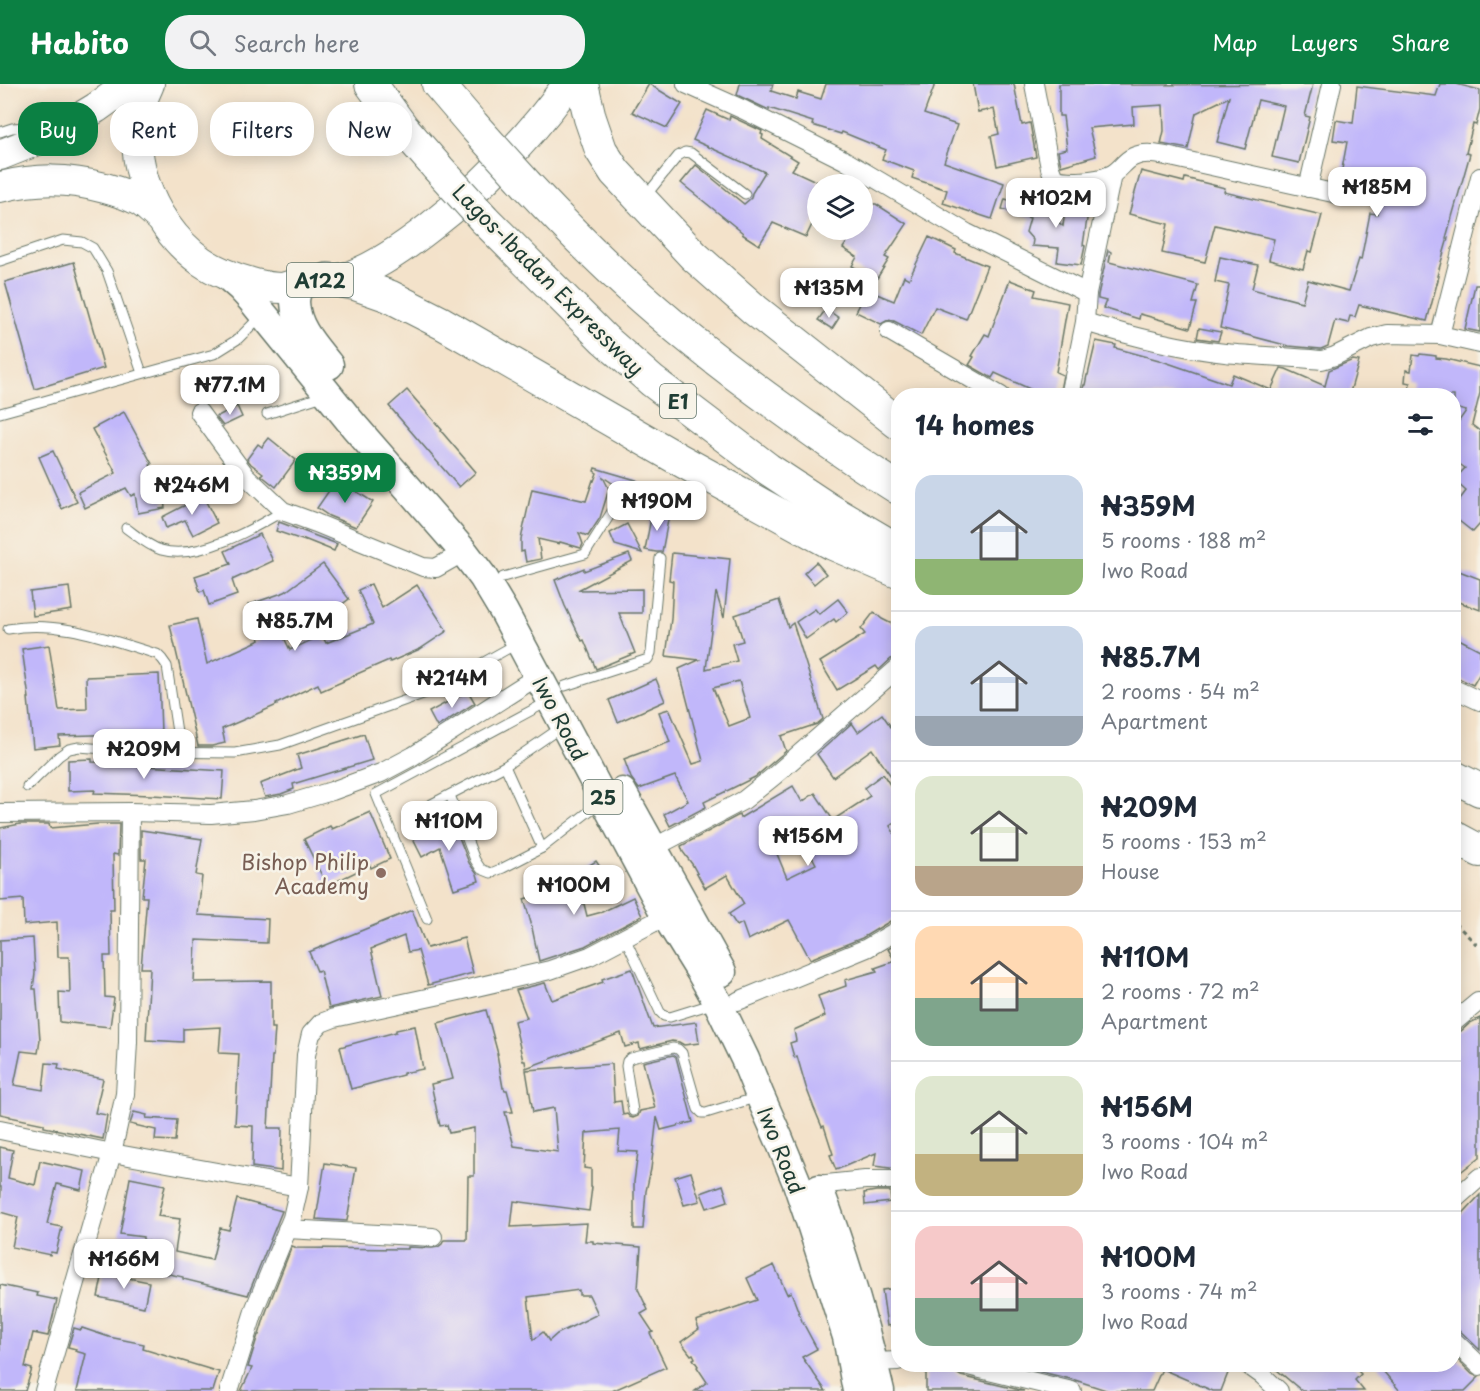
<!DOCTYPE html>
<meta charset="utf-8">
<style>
:root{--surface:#fff;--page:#f2f2f3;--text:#1f2937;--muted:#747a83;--line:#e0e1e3;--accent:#0b8043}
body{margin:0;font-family:"Playpen Sans",sans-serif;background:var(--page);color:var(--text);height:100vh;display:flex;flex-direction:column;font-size:22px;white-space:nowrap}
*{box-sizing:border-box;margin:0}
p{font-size:20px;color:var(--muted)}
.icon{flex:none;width:33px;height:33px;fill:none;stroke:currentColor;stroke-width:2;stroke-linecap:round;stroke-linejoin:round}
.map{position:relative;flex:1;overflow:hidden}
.sheet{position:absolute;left:891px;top:304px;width:570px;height:984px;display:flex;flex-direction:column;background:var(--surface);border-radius:24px;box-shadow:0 3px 15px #0003}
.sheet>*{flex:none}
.top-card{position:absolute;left:18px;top:18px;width:570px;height:54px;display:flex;gap:12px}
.buttons{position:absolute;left:807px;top:90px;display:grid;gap:12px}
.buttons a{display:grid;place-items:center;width:66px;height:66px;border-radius:50%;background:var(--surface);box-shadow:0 3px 15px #0003;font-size:30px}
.price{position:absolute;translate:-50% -51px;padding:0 14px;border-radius:12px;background:#fff;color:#222;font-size:20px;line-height:39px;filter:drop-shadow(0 2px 3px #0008)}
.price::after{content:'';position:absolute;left:50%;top:36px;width:18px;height:14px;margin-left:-9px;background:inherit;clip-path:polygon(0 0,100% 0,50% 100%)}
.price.active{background:var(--accent);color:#fff}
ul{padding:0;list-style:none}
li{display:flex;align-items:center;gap:18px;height:150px;padding:0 24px}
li+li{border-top:2px solid var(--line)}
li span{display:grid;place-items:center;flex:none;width:168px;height:120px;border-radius:18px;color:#555}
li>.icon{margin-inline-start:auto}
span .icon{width:72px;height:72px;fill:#fffc;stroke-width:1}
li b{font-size:26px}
h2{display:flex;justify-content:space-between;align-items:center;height:72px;padding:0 24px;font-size:26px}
.tag{padding:0 21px;border-radius:24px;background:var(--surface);box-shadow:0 3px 15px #0003;font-size:21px;line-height:54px}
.tag.active{background:var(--accent);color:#fff}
header{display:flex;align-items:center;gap:36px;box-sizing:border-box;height:84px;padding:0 30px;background:var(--accent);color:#fff}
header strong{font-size:28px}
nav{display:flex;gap:33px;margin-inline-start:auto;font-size:21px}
.search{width:420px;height:54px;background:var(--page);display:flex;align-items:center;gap:15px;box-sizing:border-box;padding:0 21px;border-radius:24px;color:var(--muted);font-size:22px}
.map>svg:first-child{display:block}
</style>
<header>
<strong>Habito</strong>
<div class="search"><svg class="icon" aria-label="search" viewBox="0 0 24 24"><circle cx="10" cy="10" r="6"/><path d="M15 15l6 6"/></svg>Search here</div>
<nav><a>Map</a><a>Layers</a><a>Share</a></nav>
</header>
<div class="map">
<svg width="1480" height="1307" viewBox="0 0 1480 1307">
<rect width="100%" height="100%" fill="#f7f3e8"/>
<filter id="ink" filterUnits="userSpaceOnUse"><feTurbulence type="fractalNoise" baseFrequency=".0167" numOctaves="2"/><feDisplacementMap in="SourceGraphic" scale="12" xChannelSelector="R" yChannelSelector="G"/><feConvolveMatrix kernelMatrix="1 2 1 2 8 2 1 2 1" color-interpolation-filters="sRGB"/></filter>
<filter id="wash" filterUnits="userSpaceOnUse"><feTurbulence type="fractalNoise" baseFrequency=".008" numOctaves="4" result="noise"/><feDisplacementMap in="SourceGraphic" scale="24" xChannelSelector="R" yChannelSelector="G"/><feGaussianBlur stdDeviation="1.35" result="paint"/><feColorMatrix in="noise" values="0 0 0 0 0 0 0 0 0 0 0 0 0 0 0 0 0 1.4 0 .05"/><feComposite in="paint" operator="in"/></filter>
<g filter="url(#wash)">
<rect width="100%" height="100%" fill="#f3e2ca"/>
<g id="blocks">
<g fill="#c1b7fa" fill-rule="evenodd">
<polygon points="649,0 682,20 667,44 632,28"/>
<polygon points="740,0 773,0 771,7 796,15 798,8 821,15 826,0 935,0 924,30 957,41 944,78 1004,99 992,135 943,119 947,106 912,94 914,87 882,75 886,66 842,48 841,50 812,41 813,38 769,24 769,26 737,11"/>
<polygon points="973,0 1014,0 1022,41 1030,39 1036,73 997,82 991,52 999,50 994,25 978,28"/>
<polygon points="1059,0 1131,0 1131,1 1313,0 1305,32 1310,33 1299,79 1272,73 1284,22 1258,16 1245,65 1217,58 1229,13 1196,29 1188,65 1161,60 1164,47 1163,21 1133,23 1134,40 1089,44 1096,72 1061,82 1058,67 1067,65 1063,32 1059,32"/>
<polygon points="1440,0 1456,0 1480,6 1480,25 1476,41 1473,40 1466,69 1470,70 1446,154 1448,154 1437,192 1439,192 1427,237 1359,221 1355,233 1350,232 1348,239 1335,236 1328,262 1321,265 1289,262 1220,244 1229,201 1215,198 1220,173 1258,181 1252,205 1302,218 1308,196 1349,207 1359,175 1361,176 1370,129 1377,130 1383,103 1340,96 1347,58 1333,56 1336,36 1353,39 1357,2 1436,12"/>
<polygon points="707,26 729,36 730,32 762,47 761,50 763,51 762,55 798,77 792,86 818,98 818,128 806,153 773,139 759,161 742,150 743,149 681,99 696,81 744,120 751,114 752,109 765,88 693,56"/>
<polygon points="1141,87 1184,98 1185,94 1225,104 1224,108 1322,131 1312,168 1308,167 1303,185 1269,176 1274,155 1215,141 1205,178 1162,169 1168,140 1129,130"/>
<polygon points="1005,115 1043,125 1063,142 1066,118 1089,122 1083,161 1085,162 1081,181 1057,178 1059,164 1032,162 1033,156 1026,148 1030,134 1002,125"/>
<polygon points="871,120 876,120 907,140 885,173 889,175 876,196 852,182 857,173 843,164 855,146 862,146 862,134"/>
<polygon points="929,153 956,166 955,169 987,182 966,235 935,223 921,251 894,237 888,236 881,240 856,228 867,206 894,217 904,192 909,195"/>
<polygon points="1108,166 1111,168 1109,178 1198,201 1193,219 1197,219 1190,244 1140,230 1139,235 1103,224 1106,217 1098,215 1098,211"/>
<polygon points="74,178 104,284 35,305 5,198"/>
<polygon points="1010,196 1036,206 1034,212 1068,219 1056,288 1063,291 1059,312 1045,312 995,289 992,294 969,281 974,273 972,272 985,250 989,252"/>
<polygon points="1475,201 1480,201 1480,248 1465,245"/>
<polygon points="826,225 839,234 832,245 818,236"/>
<polygon points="1199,244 1221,248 1218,257 1197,254"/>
<polygon points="1096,257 1116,261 1115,264 1159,276 1229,300 1233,290 1271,306 1281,284 1286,285 1325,302 1329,286 1353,276 1359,277 1349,312 1081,312 1084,301 1085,301 1087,291 1088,291"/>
<polygon points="1420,270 1436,272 1436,274 1446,275 1480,283 1480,309 1472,341 1480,347 1480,440 1473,448 1454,433 1454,423 1466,407 1454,396 1465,384 1454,376 1454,344 1466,327 1454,324 1454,312 1408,312 1410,299 1405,298 1406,286 1411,287 1413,271 1419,272"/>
<polygon points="407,306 442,346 441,347 476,388 459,403 389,322"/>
<polygon points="237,322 242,333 223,342 216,333"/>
<polygon points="124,328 152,380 150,381 163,407 165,424 138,429 135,410 131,412 126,404 85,424 78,408 116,389 92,345"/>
<polygon points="269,354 296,376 276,403 261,391 263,389 251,380 247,375 258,360 262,363"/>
<polygon points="53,367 77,418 62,425 39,373"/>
<polygon points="595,384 636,396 648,405 639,417 603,393 609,405 600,434 588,452 579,449 583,460 581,464 560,458 559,460 538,455 541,475 526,478 524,467 521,468 521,455 532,405 586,417 593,396 594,397 597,389 594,387"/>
<polygon points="337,395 373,418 356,443 329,432 317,424"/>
<polygon points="203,412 217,439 193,451 185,436 166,444 162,433"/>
<polygon points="652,428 669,431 662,468 656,468 645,466"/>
<polygon points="279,438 337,460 334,467 304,455 305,457 276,447"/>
<polygon points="627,440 642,469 615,461 610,449"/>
<polygon points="260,450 273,477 232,496 237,511 209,521 204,506 200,508 195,492 231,480 225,467"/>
<path d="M672 469 730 475 724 534 716 508 706 585 737 577 732 560 743 557 735 531 779 516 788 543 793 539 823 635 817 640 781 652 786 667 767 683 755 693 704 718 706 723 670 742 664 730 688 717 675 692 639 705 631 694 624 675 670 658 659 628 669 625 693 680 703 677 679 585 699 576 666 572 671 535 673 497 669 496ZM739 597 750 634 729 642 713 604Z"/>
<polygon points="629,470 632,477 578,506 642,505 642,529 619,529 635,569 596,585 584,556 582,557 565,522 555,496 584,484 584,487"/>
<polygon points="816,478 826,490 814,500 804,489"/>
<polygon points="323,480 349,515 321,536 315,529 278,541 290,566 322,551 326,559 373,540 358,506 371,500 382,524 417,501 447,547 420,565 390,578 389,576 343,596 344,597 321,607 318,600 276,620 277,621 222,645 225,659 212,662 198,662 170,541 197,535 207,580 260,556 248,521 285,508"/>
<polygon points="1454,485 1480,495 1480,526 1454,516"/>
<polygon points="69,503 72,526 33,532 30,508"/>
<polygon points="838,515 848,528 836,538 834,535 806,555 796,538 815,525 819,530"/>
<polygon points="874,528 882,535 898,543 898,573 891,575 879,586 876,582 837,606 820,578 865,550 861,545"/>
<polygon points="1457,554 1480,566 1480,589 1473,601 1454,592 1454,560"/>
<polygon points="49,561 59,626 87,625 86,593 159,590 161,649 59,652 60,661 33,664 28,614 29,614 22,565"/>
<polygon points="656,595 665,617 618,638 609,616"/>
<polygon points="468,607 475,619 437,643 429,628"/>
<polygon points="882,630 891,643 898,638 898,702 872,665 833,693 817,670 852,639 858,648"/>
<polygon points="364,650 372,676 293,700 294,705 281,710 265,713 260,700 301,684 297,671"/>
<polygon points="92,675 92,678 130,679 130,681 224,687 222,715 151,711 94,709 95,706 68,707 68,676"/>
<path d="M883 690 898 713V736L890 742 898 756V835L892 836 862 854 810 875 789 836 748 856 742 839 737 842 729 830 744 820 727 791 705 804 692 780 683 768 681 762 739 731 740 734 793 702 802 718 815 709 833 736 870 712 864 704ZM801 752 816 780 787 794 777 770Z"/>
<polygon points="370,728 390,775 371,784 370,781 327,802 304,755 330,742 332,745"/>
<polygon points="451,733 469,779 477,790 479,797 454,805 440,763 422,773 413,755 437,743 436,739"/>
<polygon points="20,740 49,740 50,744 98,740 119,740 118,771 113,770 114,826 110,826 111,872 104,872 105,913 114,914 110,943 60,938 59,908 70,909 69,873 58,873 57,838 24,841 23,815 0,817 0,744"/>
<polygon points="141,746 202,755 196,791 202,792 198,831 268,835 267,859 196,856 194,898 271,897 271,944 275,944 273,972 272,972 268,1044 282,1044 281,1087 252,1083 253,1042 235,1041 239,970 219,969 221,943 183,945 183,958 146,956 150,884 141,884 147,813 142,813 146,775 141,775"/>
<polygon points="596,777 608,795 582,812 587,832 602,828 633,813 642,832 585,862 539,877 531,839 524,815 577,798 575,793 587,787 585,784"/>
<polygon points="412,826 427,864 464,854 473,889 428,901 418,866 408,868 404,852 371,865 382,912 329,924 320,886 317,887 309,868"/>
<polygon points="33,854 35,889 33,905 36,905 40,956 38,969 21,967 14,1001 43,1006 46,979 59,980 58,985 103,995 95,1029 107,1031 103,1055 44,1043 44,1040 10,1033 10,1032 0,1030 0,856"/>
<polygon points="898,859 898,1085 874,1082 876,1069 836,1086 830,1071 833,1070 824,1042 822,1043 814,1024 806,1003 797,972 794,973 790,959 796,957 794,946 825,932 818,912 846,902 845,896 877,887 875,884 895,877 888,865"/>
<polygon points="632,885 653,944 696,938 699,959 684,961 679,958 672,957 640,965 639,959 625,963 621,949 526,984 525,977 523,977 514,937 527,934 516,906 545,899 552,916 603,898 602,895"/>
<path d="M486 926 498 970H497L503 1004H504L505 1006H507L513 1028H505L514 1062 558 1068 554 1024 533 1028 526 986 612 980 614 1018 621 1017 623 1031 627 1030 630 1033 633 1034 638 1032 640 1027 655 1024 643 978 673 971 676 973 693 1038 661 1046 657 1033 651 1085 646 1107 643 1145H634V1098L638 1068 618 1067 620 1046 586 1049 584 1084 591 1085V1103H592L589 1127 514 1117 511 1143 587 1139 585 1157H593V1159L641 1163 638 1205 648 1226 641 1230 653 1248 650 1249 666 1283 612 1307H241L252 1284 248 1283 258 1251H259L266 1228 292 1162 295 1163V1164L408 1165V1163L432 1164 438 1163 442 1160 444 1156H467L468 1092H474V1044L449 1049 447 1041 440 1042 431 1000 453 995 438 939ZM579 1206V1211H589L598 1230 557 1250 549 1257 543 1248 533 1256 528 1213Z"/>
<polygon points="1480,934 1480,1073 1454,1093 1454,949 1461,947 1470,939"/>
<polygon points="415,942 423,985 403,989 403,991 351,1005 340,963 396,948 396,946"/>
<polygon points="134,1028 147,1031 146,1034 177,1036 175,1057 155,1056 156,1046 130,1040"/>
<polygon points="0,1063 13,1066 8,1094 35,1101 40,1077 85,1087 81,1106 57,1100 47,1140 62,1143 56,1169 51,1168 50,1171 12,1163 18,1133 0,1128 1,1103 0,1103"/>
<polygon points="325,1079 356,1084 347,1137 316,1135"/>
<polygon points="691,1088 700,1117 684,1121 675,1093"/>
<polygon points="130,1094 165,1101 158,1132 180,1135 175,1168 212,1176 220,1144 229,1146 237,1115 282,1127 248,1211 183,1195 183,1193 142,1184 148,1157 143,1156 143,1153 120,1150"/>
<polygon points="723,1101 728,1117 707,1124 701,1109"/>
<polygon points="876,1107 890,1107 891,1118 865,1121 864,1109"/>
<polygon points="1480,1111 1480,1266 1454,1241 1454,1139"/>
<polygon points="774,1181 787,1210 791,1208 802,1237 817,1265 802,1273 826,1307 695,1307 707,1298 697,1283 698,1282 693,1275 695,1274 693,1270 691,1271 681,1258 699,1245 696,1237 757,1216 747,1194"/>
<polygon points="103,1189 149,1198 144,1223 98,1213"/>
<polygon points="0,1201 38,1209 37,1212 57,1216 48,1252 33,1249 25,1283 32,1285 25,1307 0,1307"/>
<polygon points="898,1204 898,1240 887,1242 882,1206"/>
<polygon points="74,1244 81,1246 82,1244 109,1253 144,1260 143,1265 219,1288 213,1307 77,1307 86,1270 75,1267 76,1265 68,1263"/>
<polygon points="1458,1276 1472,1290 1479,1293 1465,1307 1400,1307 1378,1281 1454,1281"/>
<polygon points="933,1281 953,1281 956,1289 961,1292 1024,1307 926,1307 926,1284 932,1284"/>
<polygon points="1012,1281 1222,1281 1230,1284 1221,1307 1213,1307 1162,1285 1152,1307 1109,1307 1075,1296"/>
<polygon points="1271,1281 1352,1281 1361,1290 1355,1296 1364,1307 1302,1307"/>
</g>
</g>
</g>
<g filter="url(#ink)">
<use href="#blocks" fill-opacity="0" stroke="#697768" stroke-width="1.5"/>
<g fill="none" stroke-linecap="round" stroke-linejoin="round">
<g stroke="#697768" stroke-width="11">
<g id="service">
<polyline points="0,48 12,44 43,42"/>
<polyline points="644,114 678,72 685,68 691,69 745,110"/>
<polyline points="0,177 63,156 82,158 93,164 107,187 142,289"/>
<polyline points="0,329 214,270 238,255 261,232"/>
<polyline points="267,330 323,312"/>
<path d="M126 444C137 452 148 462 161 466 197 477 253 445 283 427"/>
<polyline points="503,493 585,470 613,426"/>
<path d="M8 545C59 535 109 556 157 570L162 575 167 582 180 668"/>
<polyline points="565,602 648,575 651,569 660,474"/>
<polyline points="505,682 542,764"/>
<polyline points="27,703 59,672 69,665 79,663 141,668 235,669 280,661 434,606 518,559"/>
<polyline points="450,711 475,776 481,785 491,789 503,784 542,764 601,718"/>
<polyline points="420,726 505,682 563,642"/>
<polyline points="427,835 376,710 549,617"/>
<polyline points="625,854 660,928 664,932 670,933 715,919"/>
<polyline points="633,1027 626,982 627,977 631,974 673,964 678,965 682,969 698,1025 702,1029 706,1029 758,1013"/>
</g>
</g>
<g stroke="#697768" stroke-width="20">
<g id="minor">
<polyline points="686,0 744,26 844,76 967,149 1087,209"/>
<path d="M1034 0 1050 84 1054 94C1066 99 1098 97 1110 91 1119 88 1124 77 1133 73 1144 68 1154 70 1166 72L1351 113"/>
<polyline points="1308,104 1332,0"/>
<path d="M1085 238C1130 252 1177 264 1225 269 1257 272 1290 273 1322 276L1335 272 1371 254 1387 250 1440 251 1480 260"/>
<polyline points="889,247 1001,312"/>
<polyline points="1440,251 1480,93"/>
<polyline points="1070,312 1085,238 1087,209 1112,91"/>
<polyline points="199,328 246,392 283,427 316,439 423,483 436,484 464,468"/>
<polyline points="1454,605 1480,617"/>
<polyline points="0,729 130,728 211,730 254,726 288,720 332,707 381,689 413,672 538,592"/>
<polyline points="653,764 744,716 774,692 898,584"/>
<polyline points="738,917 867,864 898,846"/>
<polyline points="1454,938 1478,918"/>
<polyline points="0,1046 112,1069 299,1103"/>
<polyline points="817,1101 865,1096 898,1096"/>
<polyline points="1454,1116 1480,1093"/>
<polyline points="287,1145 433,1153"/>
<polyline points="1454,1257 1480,1282"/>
<polyline points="873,1278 898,1277"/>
<polyline points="964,1281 1072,1307"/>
<polyline points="1248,1281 1262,1291 1279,1307"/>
<polyline points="44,1307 112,1069 125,1010 128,958 130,728"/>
<polyline points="229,1307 255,1224 292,1134 299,1103 306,971 311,950 321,939 334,934 459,907 550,886 590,872 666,832"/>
</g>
</g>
<g stroke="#697768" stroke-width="31">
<g id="primary">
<polyline points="225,190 241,204 251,215 354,342 464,468 483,493 504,528 666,832 700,887 718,919 745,975 760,1012 779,1055 797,1099 812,1143 847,1253 857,1307"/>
<path d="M299 199C298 205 295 212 295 218 296 244 314 262 329 281"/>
<polyline points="622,708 722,888"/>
<path d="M819 1105C844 1171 864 1238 880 1307"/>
</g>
</g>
<g stroke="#697768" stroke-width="32">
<g id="trunk">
<path d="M149 0C119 60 148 139 201 177 217 188 236 195 255 200 263 202 274 204 282 204 288 203 294 200 300 199 304 198 309 198 313 197 326 196 342 196 353 191 381 180 407 161 430 143 483 102 529 54 568 0"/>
<polyline points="0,71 53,50 96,24 117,9 137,0"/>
<path d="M0 103C38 94 67 94 105 104 116 107 129 111 140 117 147 121 154 129 161 134"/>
</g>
</g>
<g stroke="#697768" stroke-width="34">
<g id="motorway">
<polyline points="371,0 403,44 437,83"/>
<polyline points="438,0 473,41"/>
<polyline points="582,0 590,34 601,66 615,88 694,172 755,226 898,339"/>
<path d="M528 102C559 135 591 168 625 199 675 245 729 287 785 327 822 354 859 380 898 404"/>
<polyline points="484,135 604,255 652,297 768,385 830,426 898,466"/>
<polyline points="328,195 355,200 389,212 442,239 680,376 833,460 898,488"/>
<polyline points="1454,693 1480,706"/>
<polyline points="1454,753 1480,767"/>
</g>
</g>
<polyline stroke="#697768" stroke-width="3" stroke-dasharray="4.5 4.5" stroke-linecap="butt" points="1454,840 1459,843 1480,864"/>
<use href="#service" stroke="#fff" stroke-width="9"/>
<use href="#minor" stroke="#fff" stroke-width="18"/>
<use href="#primary" stroke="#fff" stroke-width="28"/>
<use href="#trunk" stroke="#fff" stroke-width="30"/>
<use href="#motorway" stroke="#fff" stroke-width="32"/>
<g stroke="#697768" stroke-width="34" stroke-linecap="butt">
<g id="motorway-bridge">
<polyline points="473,41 528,102"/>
<polyline points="437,83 484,135"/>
</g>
</g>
<use href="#motorway-bridge" stroke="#fff" stroke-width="32"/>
</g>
</g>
<circle fill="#8d6e63" stroke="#f7f3e8" stroke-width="2" cx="381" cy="789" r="6"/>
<g text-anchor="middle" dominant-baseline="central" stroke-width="5" stroke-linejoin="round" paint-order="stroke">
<g fill="#f7f3e8" stroke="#60746a" stroke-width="1.5">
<rect x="287" y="179" width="66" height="34" rx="4.5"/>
<rect x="660" y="300" width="36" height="34" rx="4.5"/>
<rect x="583.5" y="696" width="39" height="34" rx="4.5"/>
</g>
<g font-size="20" font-weight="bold" fill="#1f3d34">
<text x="320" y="196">A122</text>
<text x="678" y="317">E1</text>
<text x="603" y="713">25</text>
</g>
<g font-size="21" fill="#1f3d34" stroke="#f7f3e8">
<text transform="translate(549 195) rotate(45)">Lagos-Ibadan Expressway</text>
<text transform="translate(561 634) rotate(62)">Iwo Road</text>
<text transform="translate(782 1066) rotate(68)">Iwo Road</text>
</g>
<g font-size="21" fill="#785e54" stroke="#f7f3e8" text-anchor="end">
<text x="369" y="777">Bishop Philip<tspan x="369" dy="24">Academy</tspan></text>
</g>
</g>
</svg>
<div class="buttons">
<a><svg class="icon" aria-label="layers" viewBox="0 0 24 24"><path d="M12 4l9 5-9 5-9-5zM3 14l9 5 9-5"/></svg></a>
</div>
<b class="price" style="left:1377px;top:134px">₦185M</b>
<b class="price" style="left:1056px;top:145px">₦102M</b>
<b class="price" style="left:829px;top:235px">₦135M</b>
<b class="price" style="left:230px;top:332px">₦77.1M</b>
<b class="price active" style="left:345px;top:420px">₦359M</b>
<b class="price" style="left:192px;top:432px">₦246M</b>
<b class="price" style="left:657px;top:448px">₦190M</b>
<b class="price" style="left:295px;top:568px">₦85.7M</b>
<b class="price" style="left:452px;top:625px">₦214M</b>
<b class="price" style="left:144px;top:696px">₦209M</b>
<b class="price" style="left:449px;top:768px">₦110M</b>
<b class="price" style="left:808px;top:783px">₦156M</b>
<b class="price" style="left:574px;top:832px">₦100M</b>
<b class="price" style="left:124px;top:1206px">₦166M</b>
<div class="top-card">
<a class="tag active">Buy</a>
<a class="tag">Rent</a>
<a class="tag">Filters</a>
<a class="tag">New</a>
</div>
<section class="sheet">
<h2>14 homes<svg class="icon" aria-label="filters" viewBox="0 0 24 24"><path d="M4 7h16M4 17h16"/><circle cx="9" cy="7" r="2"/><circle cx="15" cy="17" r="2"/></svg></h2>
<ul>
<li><span style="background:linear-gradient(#c9d6e8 70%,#8fb573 0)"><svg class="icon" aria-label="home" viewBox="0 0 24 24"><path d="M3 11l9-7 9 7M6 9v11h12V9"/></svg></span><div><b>₦359M</b><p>5 rooms · 188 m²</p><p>Iwo Road</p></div></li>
<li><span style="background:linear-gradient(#c9d6e8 75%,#9aa5b1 0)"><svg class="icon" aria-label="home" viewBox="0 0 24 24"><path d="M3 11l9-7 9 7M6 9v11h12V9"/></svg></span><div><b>₦85.7M</b><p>2 rooms · 54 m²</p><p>Apartment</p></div></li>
<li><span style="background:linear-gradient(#dfe7d0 75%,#b9a48a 0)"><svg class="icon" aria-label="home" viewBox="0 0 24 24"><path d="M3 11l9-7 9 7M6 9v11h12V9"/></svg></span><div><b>₦209M</b><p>5 rooms · 153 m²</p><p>House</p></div></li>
<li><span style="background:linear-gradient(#ffd9b3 60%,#7fa58c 0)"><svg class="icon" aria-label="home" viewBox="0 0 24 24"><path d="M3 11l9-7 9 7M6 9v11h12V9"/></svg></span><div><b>₦110M</b><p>2 rooms · 72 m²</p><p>Apartment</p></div></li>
<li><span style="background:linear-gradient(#dfe7d0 65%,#c2b280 0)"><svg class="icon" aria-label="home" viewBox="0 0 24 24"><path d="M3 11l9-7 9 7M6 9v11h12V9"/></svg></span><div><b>₦156M</b><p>3 rooms · 104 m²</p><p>Iwo Road</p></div></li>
<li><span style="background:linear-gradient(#f6c9c9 60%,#7fa58c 0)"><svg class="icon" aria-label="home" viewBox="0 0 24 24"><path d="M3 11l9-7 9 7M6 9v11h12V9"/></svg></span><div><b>₦100M</b><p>3 rooms · 74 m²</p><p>Iwo Road</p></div></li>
</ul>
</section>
</div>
